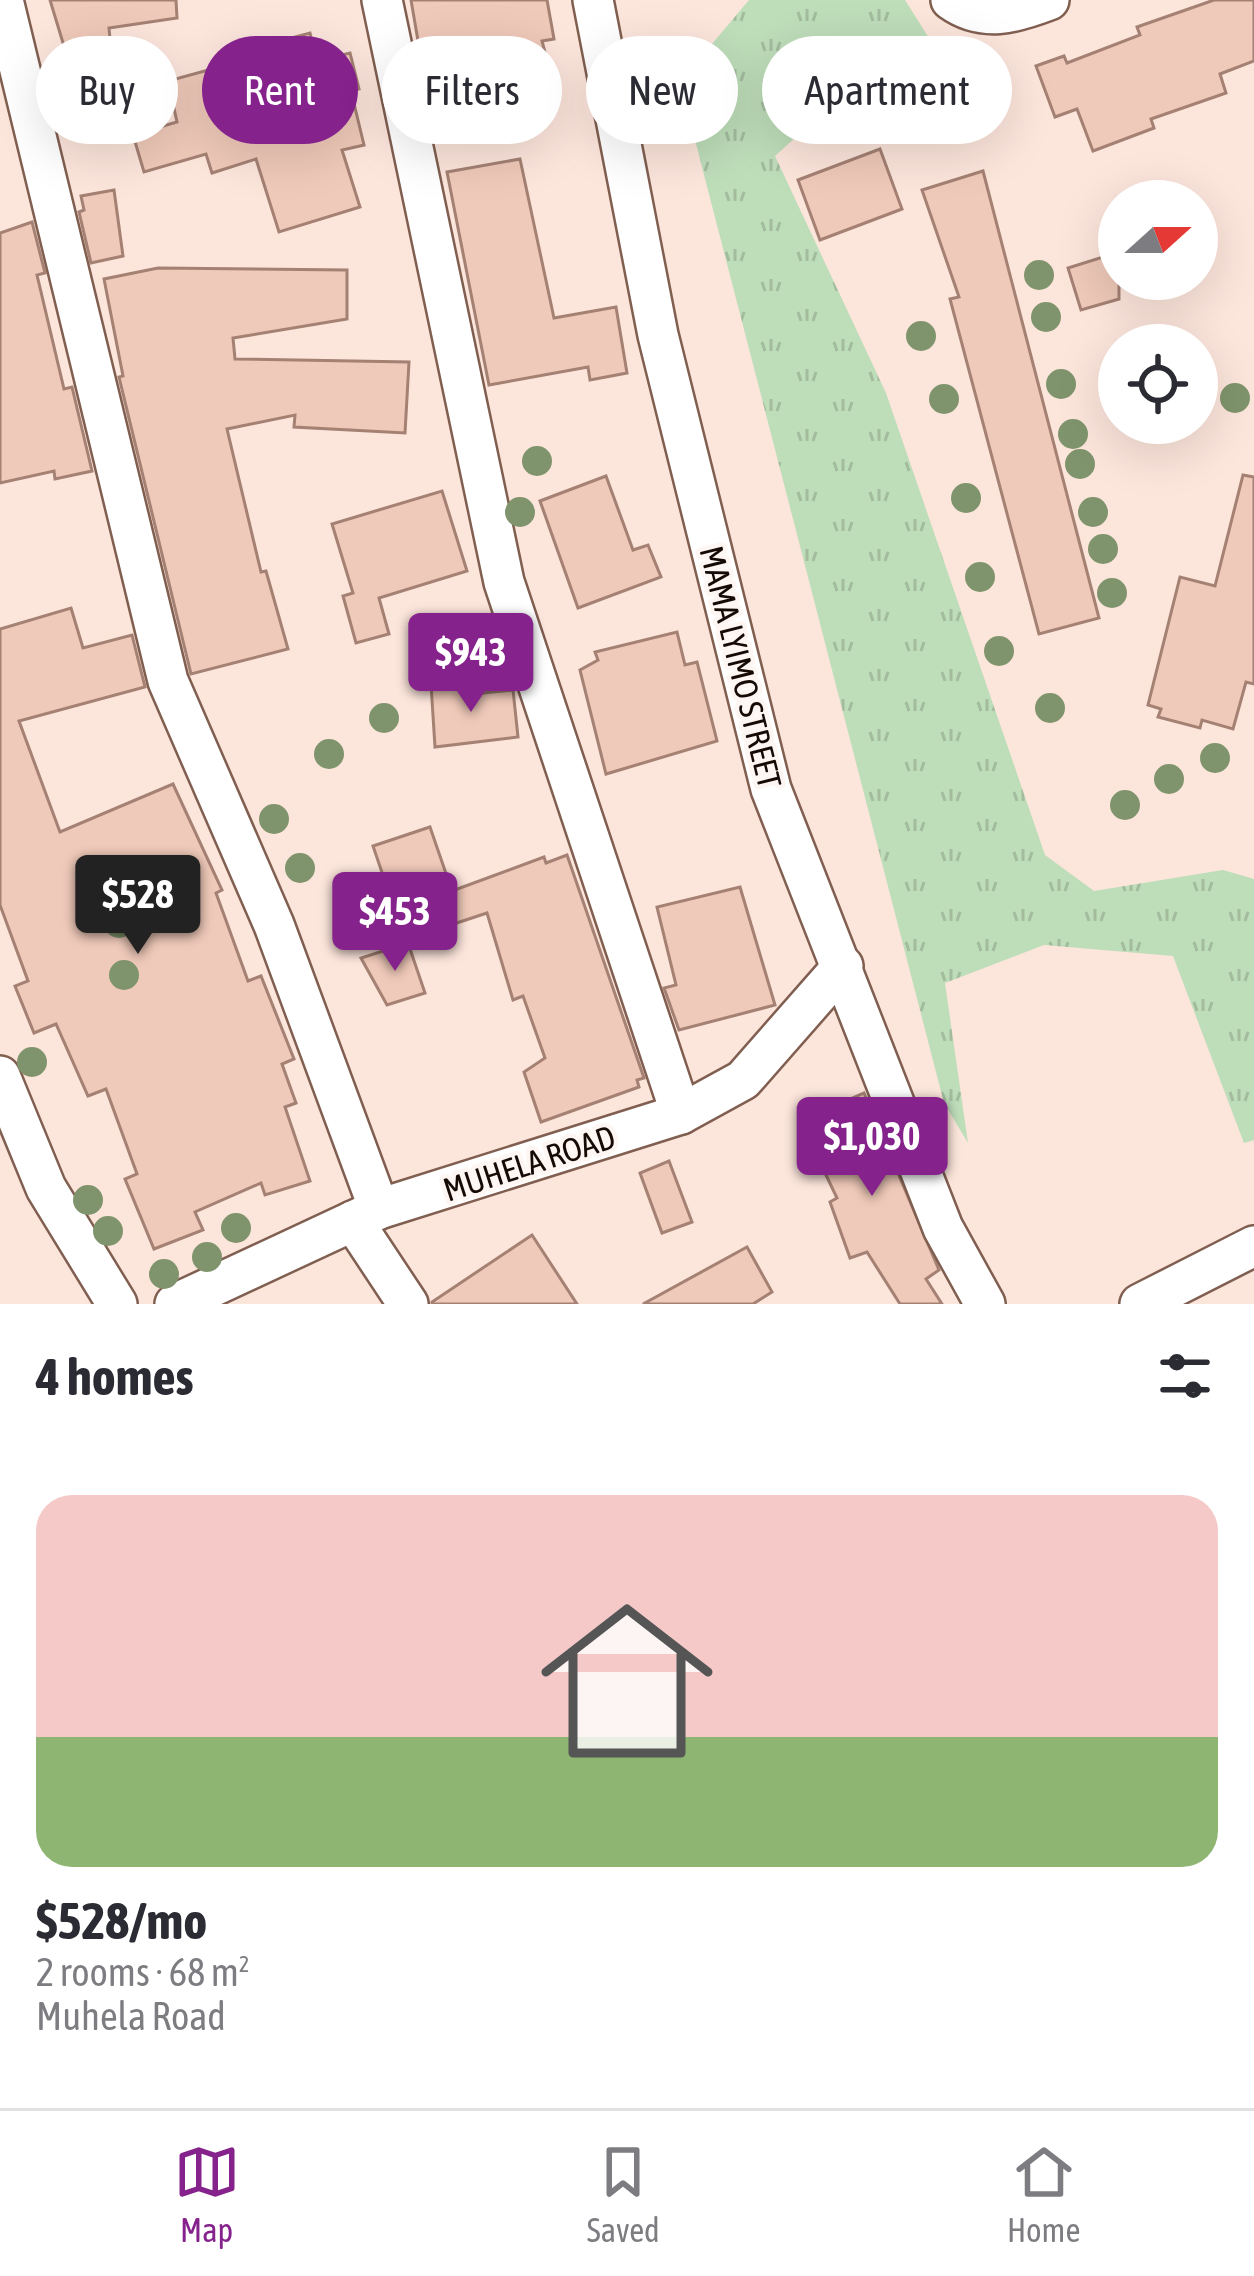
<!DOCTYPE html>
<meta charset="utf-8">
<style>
:root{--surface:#fff;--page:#f2f2f3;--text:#2b2b33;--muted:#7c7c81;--line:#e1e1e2;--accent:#85228c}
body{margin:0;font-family:"Asap Condensed",sans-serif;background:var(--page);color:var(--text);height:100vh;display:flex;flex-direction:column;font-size:45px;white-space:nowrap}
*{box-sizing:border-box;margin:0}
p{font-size:39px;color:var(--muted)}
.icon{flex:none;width:66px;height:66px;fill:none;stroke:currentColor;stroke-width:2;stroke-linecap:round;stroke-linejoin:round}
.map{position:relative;height:1304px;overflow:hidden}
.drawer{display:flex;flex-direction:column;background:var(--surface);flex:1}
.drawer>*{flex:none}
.guide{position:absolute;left:36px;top:36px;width:1182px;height:108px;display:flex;gap:24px}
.needle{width:78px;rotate:69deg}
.buttons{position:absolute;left:1098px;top:180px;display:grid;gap:24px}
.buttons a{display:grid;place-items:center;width:120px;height:120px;border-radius:50%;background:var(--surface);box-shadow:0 12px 48px #0002;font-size:60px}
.price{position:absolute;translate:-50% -102px;padding:0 27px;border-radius:12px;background:var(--accent);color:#fff;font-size:39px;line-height:78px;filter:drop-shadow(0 3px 6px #0008)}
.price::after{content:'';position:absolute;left:50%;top:72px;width:36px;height:27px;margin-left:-18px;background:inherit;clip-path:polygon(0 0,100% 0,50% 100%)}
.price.selected{background:#222;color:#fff}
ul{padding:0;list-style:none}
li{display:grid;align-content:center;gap:24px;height:636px;padding:0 36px}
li+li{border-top:3px solid var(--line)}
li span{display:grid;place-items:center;height:372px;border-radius:36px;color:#555}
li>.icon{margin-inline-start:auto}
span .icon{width:216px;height:216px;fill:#fffc;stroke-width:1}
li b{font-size:51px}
h2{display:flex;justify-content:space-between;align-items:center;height:144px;padding:0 36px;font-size:51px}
.pill{padding:0 42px;border-radius:54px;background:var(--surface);box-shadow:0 12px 48px #0002;font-size:42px;line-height:108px}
.pill.selected{background:var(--accent);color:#fff}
.menu{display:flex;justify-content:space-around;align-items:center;height:168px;border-top:3px solid var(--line);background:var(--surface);font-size:33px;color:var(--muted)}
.menu a{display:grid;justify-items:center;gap:6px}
.menu .selected{color:var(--accent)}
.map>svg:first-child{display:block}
</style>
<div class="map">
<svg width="1254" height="1304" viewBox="0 0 1254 1304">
<defs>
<pattern id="park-tufts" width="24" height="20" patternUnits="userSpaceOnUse" patternTransform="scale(3)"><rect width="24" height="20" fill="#beddb9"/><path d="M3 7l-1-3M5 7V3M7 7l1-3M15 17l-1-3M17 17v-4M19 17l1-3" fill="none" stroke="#a3bc9e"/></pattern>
</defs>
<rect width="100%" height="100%" fill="#fce5db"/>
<polygon fill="url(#park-tufts)" points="749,0 905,0 975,111 963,127 926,125 839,98 775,156 886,393 1045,855 1094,891 1223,870 1254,879 1254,1140 1244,1143 1173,956 1044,945 945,983 968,1143 944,1103 680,82"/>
<g fill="#efc9b9" stroke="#a48173" stroke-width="3">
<polygon points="50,0 176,0 177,18 109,28 111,50 67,56"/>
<polygon points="411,0 547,0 554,39 542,41 556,94 500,108 498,102 429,105"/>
<polygon points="1214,0 1254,0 1254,61 1220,74 1226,93 1151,119 1154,128 1093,151 1077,109 1055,117 1036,66 1064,56 1067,63 1140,35 1137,27"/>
<polygon points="310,33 317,61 350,53 359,89 351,91 364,145 342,150 360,207 279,232 256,159 212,173 206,154 144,172 133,135 177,122 168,81 245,60 243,52 257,47"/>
<polygon points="880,149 902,209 820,240 798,180"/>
<polygon points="520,159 554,318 616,307 627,373 590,380 588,367 489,385 447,172"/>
<polygon points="983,171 1099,618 1039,634 950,299 959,297 922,190"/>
<polygon points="114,190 123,256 91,263 79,212 84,210 81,196"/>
<polygon points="32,222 45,273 37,275 64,389 72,387 92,471 55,479 54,471 0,483 0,233"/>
<polygon points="1119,252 1119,299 1081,310 1068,268"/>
<polygon points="158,268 347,270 347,319 233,338 235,359 409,362 405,433 294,427 295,415 227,429 261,572 266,571 288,649 191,674 119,377 123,376 104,279"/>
<polygon points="1243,475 1254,477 1254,684 1246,682 1233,729 1202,720 1200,728 1158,717 1161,709 1148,705 1180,577 1215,586"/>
<polygon points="606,476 633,550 648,545 661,577 578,608 540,501"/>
<polygon points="442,491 467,571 379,598 389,634 356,643 343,596 353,593 332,524"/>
<polygon points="71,608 83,648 132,635 145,687 19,721 60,832 173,784 222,890 216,893 248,981 261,976 294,1059 282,1064 296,1103 285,1107 310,1181 265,1195 261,1183 195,1212 203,1230 154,1249 125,1179 137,1174 106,1089 88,1096 56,1024 34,1033 15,986 28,981 0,905 0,629"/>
<polygon points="677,632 685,665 697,662 717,741 606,774 580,670 598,660 595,652"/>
<polygon points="460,678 463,695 513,690 518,737 435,747 431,684"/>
<polygon points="430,827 452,891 544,857 546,863 567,855 644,1078 637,1080 639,1087 541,1122 524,1072 545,1058 523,996 513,1000 487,913 405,940 373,846"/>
<polygon points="740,887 775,1005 679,1030 664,988 676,985 657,907"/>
<polygon points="408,943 425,993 387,1005 361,958"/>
<polygon points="864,1093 939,1270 926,1279 942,1304 900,1304 867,1252 850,1258 830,1202 837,1198 800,1121"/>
<polygon points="669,1161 692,1222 662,1233 640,1173"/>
<polygon points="532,1235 577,1304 432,1304 432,1302"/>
<polygon points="747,1247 772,1292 753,1304 643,1304"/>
</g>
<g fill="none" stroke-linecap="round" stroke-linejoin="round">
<g stroke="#805f51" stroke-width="44">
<g id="minor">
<polyline points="3,0 168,681 274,925 379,1209"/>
<polyline points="382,0 504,582 681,1114"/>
<polyline points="593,0 658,335 771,789 943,1228 985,1304"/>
<path d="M951 0C983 23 1015 13 1049 0"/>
<polyline points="0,1076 46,1188 117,1304"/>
<polyline points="353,1221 408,1304"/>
<polyline points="175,1304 379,1209 681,1114 743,1080 843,966"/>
<polyline points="1140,1304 1254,1246"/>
</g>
</g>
<use href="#minor" stroke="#fff" stroke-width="39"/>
</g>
<g fill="#7f946c">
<circle cx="1039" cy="275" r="15"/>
<circle cx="1046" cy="317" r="15"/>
<circle cx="921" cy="336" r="15"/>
<circle cx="1061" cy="384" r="15"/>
<circle cx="1235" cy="398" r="15"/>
<circle cx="944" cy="399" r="15"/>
<circle cx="1073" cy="434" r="15"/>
<circle cx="537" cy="461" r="15"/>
<circle cx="1080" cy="464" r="15"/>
<circle cx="966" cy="498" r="15"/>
<circle cx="520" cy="512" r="15"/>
<circle cx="1093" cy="512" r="15"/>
<circle cx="1103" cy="549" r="15"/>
<circle cx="980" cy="577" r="15"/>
<circle cx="1112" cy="593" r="15"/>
<circle cx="999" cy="651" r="15"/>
<circle cx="1050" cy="708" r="15"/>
<circle cx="384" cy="718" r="15"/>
<circle cx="329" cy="754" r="15"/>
<circle cx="1215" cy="758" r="15"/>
<circle cx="1169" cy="779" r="15"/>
<circle cx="1125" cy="805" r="15"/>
<circle cx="274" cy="819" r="15"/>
<circle cx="300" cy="868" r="15"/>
<circle cx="351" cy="907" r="15"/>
<circle cx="119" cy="923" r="15"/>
<circle cx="124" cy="975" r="15"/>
<circle cx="32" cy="1062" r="15"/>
<circle cx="88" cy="1200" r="15"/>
<circle cx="236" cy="1228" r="15"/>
<circle cx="108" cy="1231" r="15"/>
<circle cx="207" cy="1257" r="15"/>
<circle cx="164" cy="1274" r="15"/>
</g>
<g text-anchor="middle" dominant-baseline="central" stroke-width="9" stroke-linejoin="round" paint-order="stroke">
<g font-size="33" fill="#160a05" stroke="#fef6f2">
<text transform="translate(741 667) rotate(76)">MAMA LYIMO STREET</text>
<text transform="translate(529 1163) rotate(-18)">MUHELA ROAD</text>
</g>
</g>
</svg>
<div class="buttons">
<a><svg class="needle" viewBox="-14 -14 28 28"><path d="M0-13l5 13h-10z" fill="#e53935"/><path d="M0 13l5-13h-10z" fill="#7c7c81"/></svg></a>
<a><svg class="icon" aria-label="locate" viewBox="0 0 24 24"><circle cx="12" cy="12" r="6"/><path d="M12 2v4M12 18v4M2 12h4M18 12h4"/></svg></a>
</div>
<b class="price" style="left:471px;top:715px">$943</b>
<b class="price selected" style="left:138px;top:957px">$528</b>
<b class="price" style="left:395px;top:974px">$453</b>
<b class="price" style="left:872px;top:1199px">$1,030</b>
<div class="guide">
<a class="pill">Buy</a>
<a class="pill selected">Rent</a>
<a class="pill">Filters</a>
<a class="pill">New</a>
<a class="pill">Apartment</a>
</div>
</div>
<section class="drawer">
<h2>4 homes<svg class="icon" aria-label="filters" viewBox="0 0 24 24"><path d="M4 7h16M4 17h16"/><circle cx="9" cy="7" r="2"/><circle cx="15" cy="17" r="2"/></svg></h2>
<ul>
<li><span style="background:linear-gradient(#f6c9c9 65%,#8fb573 0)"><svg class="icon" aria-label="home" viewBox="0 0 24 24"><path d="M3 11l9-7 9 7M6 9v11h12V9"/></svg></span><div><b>$528/mo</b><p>2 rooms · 68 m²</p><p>Muhela Road</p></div></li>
</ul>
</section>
<nav class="menu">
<a class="selected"><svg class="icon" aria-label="map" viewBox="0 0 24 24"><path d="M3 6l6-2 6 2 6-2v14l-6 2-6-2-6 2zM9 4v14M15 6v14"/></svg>Map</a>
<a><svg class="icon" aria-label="saved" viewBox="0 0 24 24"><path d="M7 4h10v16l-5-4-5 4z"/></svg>Saved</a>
<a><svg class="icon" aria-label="home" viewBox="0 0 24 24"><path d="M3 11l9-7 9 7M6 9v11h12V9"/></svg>Home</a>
</nav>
